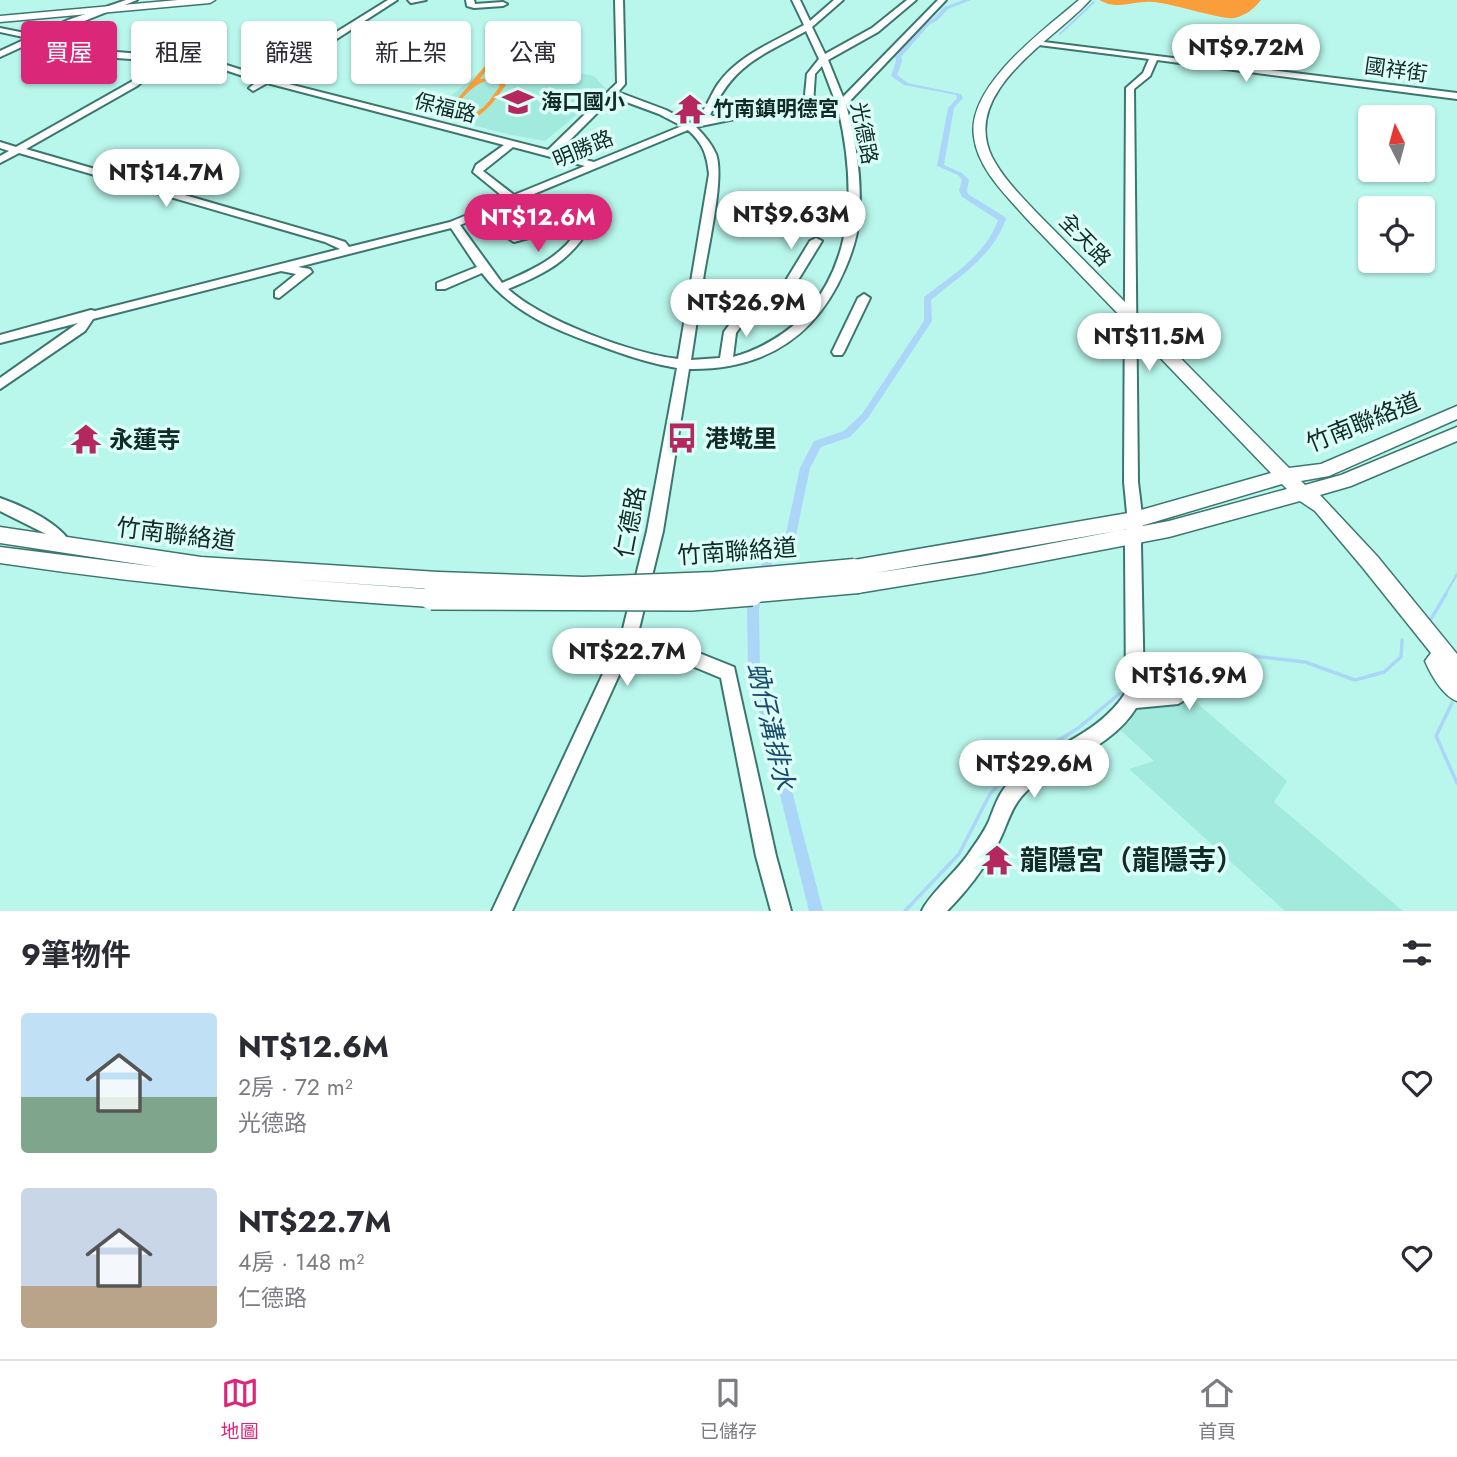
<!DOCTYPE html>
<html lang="zh-TW">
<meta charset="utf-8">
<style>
:root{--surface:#fff;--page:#f7f7f7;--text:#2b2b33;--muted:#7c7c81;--line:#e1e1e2;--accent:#db2777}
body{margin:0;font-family:Jost,"Noto Sans TC",sans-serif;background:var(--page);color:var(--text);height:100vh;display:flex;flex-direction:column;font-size:26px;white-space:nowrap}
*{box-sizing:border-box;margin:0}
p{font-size:23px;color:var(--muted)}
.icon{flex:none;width:38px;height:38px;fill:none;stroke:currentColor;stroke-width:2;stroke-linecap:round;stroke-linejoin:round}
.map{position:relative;height:911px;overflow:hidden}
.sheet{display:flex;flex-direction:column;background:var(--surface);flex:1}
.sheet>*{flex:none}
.guide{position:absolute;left:21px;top:21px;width:700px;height:63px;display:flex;gap:14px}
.needle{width:46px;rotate:354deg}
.controls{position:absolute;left:1358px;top:105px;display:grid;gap:14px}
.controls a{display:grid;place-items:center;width:77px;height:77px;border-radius:7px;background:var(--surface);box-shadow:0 2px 5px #0004;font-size:35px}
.price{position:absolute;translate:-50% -60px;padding:0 16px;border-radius:24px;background:#fff;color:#222;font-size:23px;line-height:46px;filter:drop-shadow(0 2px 4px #0008)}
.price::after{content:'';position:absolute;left:50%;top:42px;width:21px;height:16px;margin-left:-10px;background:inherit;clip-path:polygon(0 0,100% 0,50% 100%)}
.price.selected{background:var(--accent);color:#fff}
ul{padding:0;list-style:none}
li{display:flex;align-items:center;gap:21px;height:175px;padding:0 21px}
li span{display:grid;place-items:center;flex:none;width:196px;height:140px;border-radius:7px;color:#555}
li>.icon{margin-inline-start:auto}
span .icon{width:84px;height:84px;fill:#fffc;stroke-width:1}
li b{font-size:30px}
h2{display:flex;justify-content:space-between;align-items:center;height:84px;padding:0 21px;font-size:30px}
.chip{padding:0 24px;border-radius:7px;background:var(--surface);box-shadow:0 2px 5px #0004;font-size:24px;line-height:63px}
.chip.selected{background:var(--accent);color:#fff}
.tab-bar{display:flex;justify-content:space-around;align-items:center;height:98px;border-top:2px solid var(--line);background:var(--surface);font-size:19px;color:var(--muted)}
.tab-bar a{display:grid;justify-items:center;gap:4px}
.tab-bar .selected{color:var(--accent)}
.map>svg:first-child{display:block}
</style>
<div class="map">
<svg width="1457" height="911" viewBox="0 0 1457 911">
<rect width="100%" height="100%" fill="#b9f7ec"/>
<g fill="#a3eade">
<polygon points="501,57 594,76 607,90 545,141 507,134 430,114 485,67"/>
<polygon points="1190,697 1287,781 1274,802 1403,911 1285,911 1129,769 1154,761 1118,728 1138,709 1181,704"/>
</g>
<g fill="#fa9e3c" fill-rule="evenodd">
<path d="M1099 0H1261C1254 9 1245 16 1234 18 1221 20 1172 3 1153 2 1134 0 1118 11 1099 0Z"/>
<path d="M485 66H489L480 79 500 78 506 85C495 100 472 135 451 114L444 115ZM493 79 500 86C489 101 479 120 457 114 456 98 478 81 493 79Z"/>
</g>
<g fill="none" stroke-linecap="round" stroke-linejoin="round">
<polyline stroke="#acd6f8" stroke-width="2" points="1060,34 1094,2"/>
<polyline stroke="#acd6f8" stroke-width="2.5" points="1445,595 1457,574"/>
<g stroke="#acd6f8" stroke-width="3.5">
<polyline points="1431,619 1446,594"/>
<polyline points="1214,665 1236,654 1305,662 1355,680 1384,672 1401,657 1402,640"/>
<polyline points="1142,689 1208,667"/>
<polyline points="1452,703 1436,736 1457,783"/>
<polyline points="905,911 959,854 990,794 1017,765 1077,729 1119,694 1128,692"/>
</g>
<g fill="#acd6f8" fill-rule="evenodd">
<path d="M963 0H971L948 9 937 21 930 24 901 57 902 61 897 75 908 83 961 94 963 98 954 108 944 165 962 173 969 180 967 190 968 194 1005 217 1006 219C993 256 960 276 931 300L932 321 868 418 850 437 821 447 810 468 795 540 794 543 773 561 766 582 762 584 758 582 757 579 763 558 764 555 785 538 800 468 814 441 844 431 862 414 924 321V297C952 275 986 255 998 220L962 197 959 190 962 180 958 175 937 166 948 108 957 98 956 95 904 85 891 76 896 61 895 57 926 22 933 19 944 7Z"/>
<polygon points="757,589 761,591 762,594 759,609 760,667 823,911 809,911 748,667 747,609 753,591"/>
</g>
<g stroke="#3c776f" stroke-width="4">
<g id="minor">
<path d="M126 0H137L44 37 117 52 211 60 264 77 388 0H397L273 80 548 150 617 83 615 0H623L625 84 618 92 666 110 690 123C704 117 709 97 718 84 738 55 774 42 804 25L792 0H800L810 21 834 0H843L812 27 825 54 872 28 907 0H916L878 32 828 60 843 97 938 0H946L846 105C856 140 862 181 859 217 858 235 852 253 845 269 816 337 765 370 689 369L663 531 639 629 734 667 776 856 791 911H771L756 856 721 678 634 642 512 911H492L622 633 647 531 677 368C653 364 631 357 609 349 561 332 513 315 482 273L445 289H437V283L477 267 451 228 298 267 310 269 312 272 279 298 275 297V291L296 274 281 271 93 319 85 331 0 389V378L78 323 0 343V335L91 310 95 311 340 249 325 242 19 153 0 163V156L9 151 0 148V142L16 147 131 82 157 61 117 58 37 40 0 57V51L28 38 0 32V28L35 35 68 20ZM806 31 819 59 807 74 804 105 759 108 709 117C734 63 758 58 806 31ZM167 62 210 65 258 81 249 88 253 91 267 83 504 145 476 165 473 172 506 199 450 222 349 247 345 242 333 238 26 149 137 86ZM822 66 836 103 813 104 815 74ZM613 97 659 114 682 126 594 162 557 153ZM838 108C854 177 857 252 809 310L784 303 822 241 816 238 810 241 774 300 703 280C707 251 725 178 716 154 711 143 704 135 696 127L759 114ZM688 130C703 143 707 155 709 174L678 359C631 353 543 321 508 289 546 273 569 262 591 226 575 216 534 230 516 235L486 214ZM513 147 585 166 514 195 483 171ZM478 218 514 242 554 231 578 230C560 258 532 270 502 283L460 225ZM702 287 804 316C783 336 761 349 733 357L736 333 753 309 747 305 743 306 724 332 720 358 691 360Z"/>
<polygon points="408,0 426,0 411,3"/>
<polygon points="466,0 474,0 475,4 503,2 507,4 503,6 474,8 467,6"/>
<path d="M1036 41 1457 93V99L1157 60 1150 76 1134 89 1138 482 1143 523 1141 545 1144 691 1175 688 1212 665 1233 658 1239 660 1241 666 1239 672 1223 677 1178 704 1136 708C1112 747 1064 760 1030 788 1009 806 1009 824 996 847 982 871 966 892 947 911H922C928 896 958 870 969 853 976 843 984 832 989 821 996 803 1000 789 1016 776 1052 745 1100 734 1126 692L1125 545 1128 523 1124 482 1126 88 1143 73 1149 59 1039 45 1035 43Z"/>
<polygon points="864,294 870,298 844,352 842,355 834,355 832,352 858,298"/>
<path d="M0 498C23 506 60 523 72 545L69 550 64 551 59 550 46 534 0 511Z"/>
</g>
</g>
<g stroke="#3c776f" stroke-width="3">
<g id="major">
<polygon points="178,0 215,0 210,3 0,22 0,16"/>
<path d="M1079 0H1090C1053 41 960 91 992 157 1003 178 1020 195 1036 212L1289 468 1321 464 1457 406V419L1329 476 1301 481 1305 485 1341 475 1457 427V441L1351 486 1320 495 1377 556 1457 654V701C1443 696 1431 675 1425 661L1431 653 1363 568 1315 511 1300 501 1169 537 980 573 858 593 851 590 848 584 851 578 856 576 847 574 844 568 847 562 854 560 1134 512 1271 473 1026 218C1006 195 978 169 974 137 966 86 1045 29 1079 0ZM1282 484 1287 489 1169 521 980 557 875 573 1134 528Z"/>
<path d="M0 527 201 557 438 572 445 575 448 581 445 587 438 590 290 579 431 589 438 592 441 598 438 604 431 607C287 598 143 584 0 563V547L158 567 0 543Z"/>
</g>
</g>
<use href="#minor" fill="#fff" fill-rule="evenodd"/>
<use href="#major" fill="#fff" fill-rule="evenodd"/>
<g stroke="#3c776f" stroke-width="21" stroke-linecap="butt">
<g id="major-bridge-far1">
<polyline points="438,581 583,586 714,581 854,568"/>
<polyline points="732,595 858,584"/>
</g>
</g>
<g stroke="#3c776f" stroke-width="26" stroke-linecap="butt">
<polyline id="major-bridge" points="431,598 691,599 752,594"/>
</g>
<use href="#major-bridge-far1" stroke="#fff" stroke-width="18"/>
<use href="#major-bridge" stroke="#fff" stroke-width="23"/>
</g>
<polygon fill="#84b9af" points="681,104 700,108 693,114 681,110"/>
<polygon fill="#6c968f" points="699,102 700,108 693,114 693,107"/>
<polygon fill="#9ad7cc" stroke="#6c968f" stroke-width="2" points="687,98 699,102 693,107 681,104"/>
<defs>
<g id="school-bare" transform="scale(2.415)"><path d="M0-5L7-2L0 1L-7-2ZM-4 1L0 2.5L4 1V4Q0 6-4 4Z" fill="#b4285f" stroke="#dbfff8" stroke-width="2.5" paint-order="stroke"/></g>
<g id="temple-bare" transform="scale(2.415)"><path d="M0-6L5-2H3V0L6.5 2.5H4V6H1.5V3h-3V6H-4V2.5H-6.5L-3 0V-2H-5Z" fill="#b4285f" stroke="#dbfff8" stroke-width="2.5" paint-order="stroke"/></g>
<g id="bus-bare" transform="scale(2.415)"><path d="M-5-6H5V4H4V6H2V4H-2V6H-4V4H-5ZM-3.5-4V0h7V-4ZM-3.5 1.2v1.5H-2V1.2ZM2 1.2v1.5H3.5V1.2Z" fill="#b4285f" stroke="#dbfff8" stroke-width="2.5" paint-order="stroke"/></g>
</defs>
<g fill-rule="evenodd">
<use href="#school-bare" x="518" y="102"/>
<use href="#temple-bare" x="690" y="109"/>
<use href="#bus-bare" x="682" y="438"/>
<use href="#temple-bare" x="86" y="439"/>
<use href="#temple-bare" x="997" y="860"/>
</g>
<g text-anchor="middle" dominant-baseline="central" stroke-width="7" stroke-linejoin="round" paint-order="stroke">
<g font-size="21" fill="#122b27" stroke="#dbfff8">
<text transform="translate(1396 70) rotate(8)">國祥街</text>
<text transform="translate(445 108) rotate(14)">保福路</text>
<text transform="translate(864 133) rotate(79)">光德路</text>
<text transform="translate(583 149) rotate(-23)">明勝路</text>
<text transform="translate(1085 240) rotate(46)">全天路</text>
</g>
<g font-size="21" font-weight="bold" fill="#122b27" stroke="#dbfff8" text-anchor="start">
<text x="541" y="102">海口國小</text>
<text x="713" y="109">竹南鎮明德宮</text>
</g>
<g font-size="24" fill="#122b27" stroke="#dbfff8">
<text transform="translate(1363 422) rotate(-22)">竹南聯絡道</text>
<text transform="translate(630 522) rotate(-79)">仁德路</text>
<text transform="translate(176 534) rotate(7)">竹南聯絡道</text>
<text transform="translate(737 551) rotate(-4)">竹南聯絡道</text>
</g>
<g font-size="24" font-weight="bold" fill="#122b27" stroke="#dbfff8" text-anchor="start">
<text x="705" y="438">港墘里</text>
<text x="109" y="439">永蓮寺</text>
</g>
<g font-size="26" font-style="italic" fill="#19496b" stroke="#dbfff8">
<text transform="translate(771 726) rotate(77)">蚋仔溝排水</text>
</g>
<g font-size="28" font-weight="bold" fill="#122b27" stroke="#dbfff8" text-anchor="start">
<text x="1020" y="860">龍隱宮（龍隱寺）</text>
</g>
</g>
</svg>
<div class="controls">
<a><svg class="needle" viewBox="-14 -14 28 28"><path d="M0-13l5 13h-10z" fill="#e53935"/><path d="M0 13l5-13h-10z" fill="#7c7c81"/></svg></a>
<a><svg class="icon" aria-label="locate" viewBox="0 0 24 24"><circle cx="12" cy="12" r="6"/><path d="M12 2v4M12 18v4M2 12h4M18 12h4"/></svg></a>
</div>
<b class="price" style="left:1246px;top:84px">NT$9.72M</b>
<b class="price" style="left:166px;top:209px">NT$14.7M</b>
<b class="price" style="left:791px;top:251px">NT$9.63M</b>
<b class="price selected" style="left:538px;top:254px">NT$12.6M</b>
<b class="price" style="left:746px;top:339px">NT$26.9M</b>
<b class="price" style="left:1149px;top:373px">NT$11.5M</b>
<b class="price" style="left:627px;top:688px">NT$22.7M</b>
<b class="price" style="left:1189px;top:712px">NT$16.9M</b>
<b class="price" style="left:1034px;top:800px">NT$29.6M</b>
<div class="guide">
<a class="chip selected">買屋</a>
<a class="chip">租屋</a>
<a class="chip">篩選</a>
<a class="chip">新上架</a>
<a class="chip">公寓</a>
</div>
</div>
<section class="sheet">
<h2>9筆物件<svg class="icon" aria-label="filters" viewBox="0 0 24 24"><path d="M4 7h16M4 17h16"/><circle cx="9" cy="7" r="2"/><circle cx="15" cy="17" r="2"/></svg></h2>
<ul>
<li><span style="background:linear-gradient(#bfe0f5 60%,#7fa58c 0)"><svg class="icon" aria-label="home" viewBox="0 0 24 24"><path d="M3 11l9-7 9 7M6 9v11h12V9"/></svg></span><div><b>NT$12.6M</b><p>2房 · 72 m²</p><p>光德路</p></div><svg class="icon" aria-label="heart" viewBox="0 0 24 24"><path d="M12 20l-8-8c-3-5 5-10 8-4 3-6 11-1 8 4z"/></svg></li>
<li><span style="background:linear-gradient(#c9d6e8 70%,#b9a48a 0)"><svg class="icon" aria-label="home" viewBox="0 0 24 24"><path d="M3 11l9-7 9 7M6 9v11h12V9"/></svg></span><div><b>NT$22.7M</b><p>4房 · 148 m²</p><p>仁德路</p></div><svg class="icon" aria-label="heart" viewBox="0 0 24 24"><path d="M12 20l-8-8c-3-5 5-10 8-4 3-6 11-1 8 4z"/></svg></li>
</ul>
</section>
<nav class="tab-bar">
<a class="selected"><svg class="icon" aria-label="map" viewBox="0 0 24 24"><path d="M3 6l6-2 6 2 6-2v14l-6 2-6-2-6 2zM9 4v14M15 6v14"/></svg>地圖</a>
<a><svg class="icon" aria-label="saved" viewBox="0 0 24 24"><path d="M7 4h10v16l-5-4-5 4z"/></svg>已儲存</a>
<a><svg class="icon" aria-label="home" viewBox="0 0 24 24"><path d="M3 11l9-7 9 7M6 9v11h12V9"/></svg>首頁</a>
</nav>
